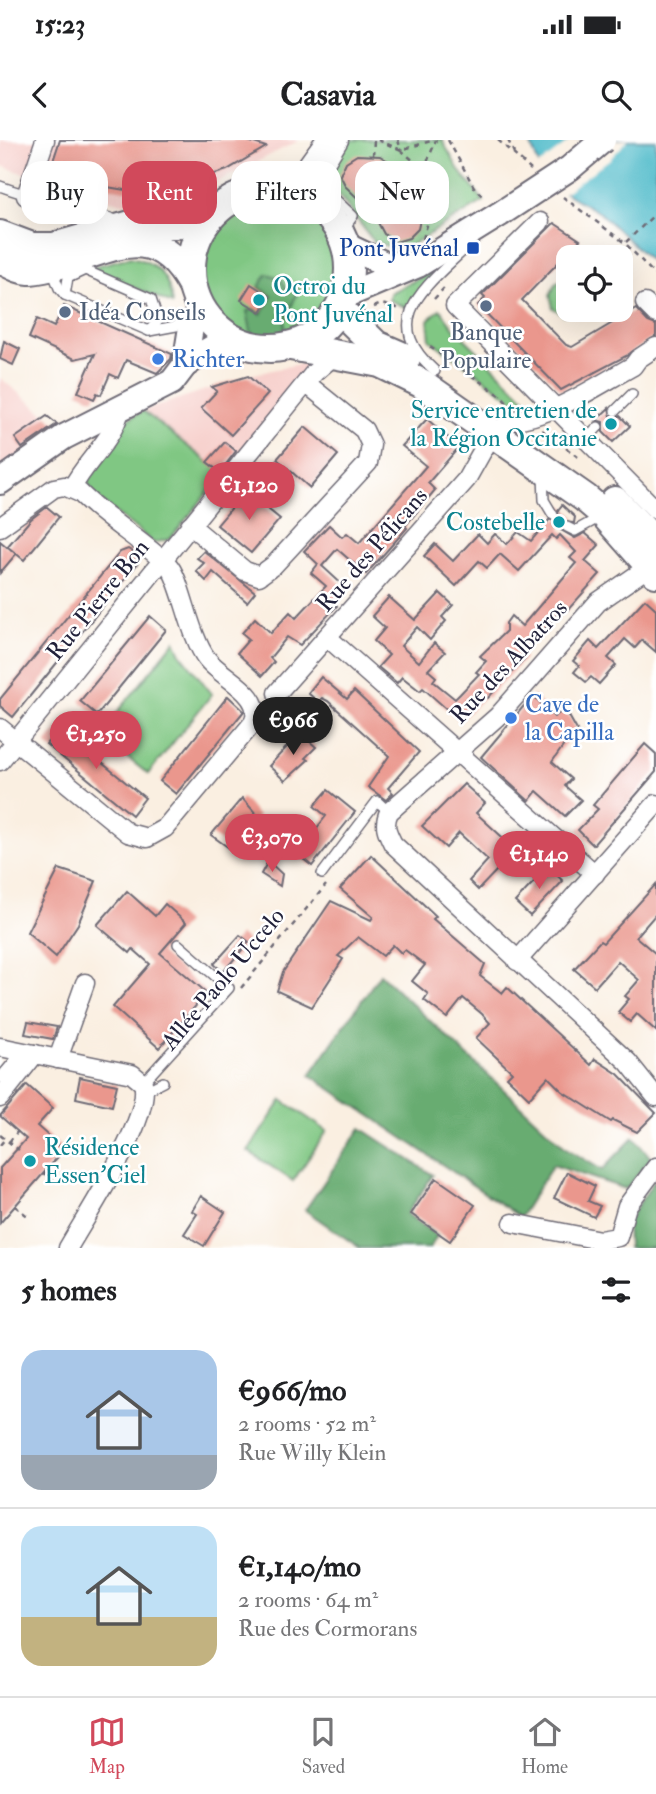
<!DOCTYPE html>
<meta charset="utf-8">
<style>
:root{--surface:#fff;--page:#f6f6f6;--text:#202124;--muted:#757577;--line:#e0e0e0;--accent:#d1495b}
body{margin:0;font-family:"IM FELL Double Pica",serif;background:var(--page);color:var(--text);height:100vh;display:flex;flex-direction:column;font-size:26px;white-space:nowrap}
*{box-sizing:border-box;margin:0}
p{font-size:23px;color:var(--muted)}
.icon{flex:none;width:38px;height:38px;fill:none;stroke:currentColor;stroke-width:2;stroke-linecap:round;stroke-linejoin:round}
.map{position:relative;height:1108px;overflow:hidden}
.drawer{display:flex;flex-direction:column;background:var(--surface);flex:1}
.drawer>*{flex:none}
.banner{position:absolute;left:21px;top:21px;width:614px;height:63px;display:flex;gap:14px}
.tools{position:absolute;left:556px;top:105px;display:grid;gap:14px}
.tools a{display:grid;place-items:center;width:77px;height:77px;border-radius:14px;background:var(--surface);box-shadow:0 7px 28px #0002;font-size:35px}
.price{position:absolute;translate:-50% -60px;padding:0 16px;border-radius:24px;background:var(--accent);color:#fff;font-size:23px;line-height:46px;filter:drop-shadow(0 2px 4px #0008)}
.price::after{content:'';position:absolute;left:50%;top:42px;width:21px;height:16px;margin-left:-10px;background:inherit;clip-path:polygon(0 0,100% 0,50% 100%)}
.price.current{background:#222;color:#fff}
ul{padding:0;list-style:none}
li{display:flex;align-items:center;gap:21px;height:175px;padding:0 21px}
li+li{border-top:2px solid var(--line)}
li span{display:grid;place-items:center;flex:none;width:196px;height:140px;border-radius:21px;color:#555}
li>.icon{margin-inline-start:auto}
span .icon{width:84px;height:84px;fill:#fffc;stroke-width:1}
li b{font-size:30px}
h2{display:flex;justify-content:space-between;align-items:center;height:84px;padding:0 21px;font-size:30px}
.tag{padding:0 24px;border-radius:21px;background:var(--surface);box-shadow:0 7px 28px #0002;font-size:24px;line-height:63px}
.tag.current{background:var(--accent);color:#fff}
.status{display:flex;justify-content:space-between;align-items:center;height:49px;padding:0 35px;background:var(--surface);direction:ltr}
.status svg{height:19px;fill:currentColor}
header{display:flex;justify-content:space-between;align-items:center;height:91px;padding:0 21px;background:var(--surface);font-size:32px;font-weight:700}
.tabs{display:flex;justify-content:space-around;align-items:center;height:98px;border-top:2px solid var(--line);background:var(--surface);font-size:19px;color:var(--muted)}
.tabs a{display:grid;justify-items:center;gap:4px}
.tabs .current{color:var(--accent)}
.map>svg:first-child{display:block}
</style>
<div class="status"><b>15:23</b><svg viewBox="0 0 49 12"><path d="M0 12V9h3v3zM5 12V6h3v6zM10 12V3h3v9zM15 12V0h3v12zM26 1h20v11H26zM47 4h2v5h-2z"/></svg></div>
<header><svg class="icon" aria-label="back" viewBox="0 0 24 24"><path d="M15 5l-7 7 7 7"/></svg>Casavia<svg class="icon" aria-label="search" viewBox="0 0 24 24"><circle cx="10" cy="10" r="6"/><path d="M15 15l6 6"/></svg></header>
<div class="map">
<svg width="656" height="1108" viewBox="0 0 656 1108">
<rect width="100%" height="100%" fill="#fff"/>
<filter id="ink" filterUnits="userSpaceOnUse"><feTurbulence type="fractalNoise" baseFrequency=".0143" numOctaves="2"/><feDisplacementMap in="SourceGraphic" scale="14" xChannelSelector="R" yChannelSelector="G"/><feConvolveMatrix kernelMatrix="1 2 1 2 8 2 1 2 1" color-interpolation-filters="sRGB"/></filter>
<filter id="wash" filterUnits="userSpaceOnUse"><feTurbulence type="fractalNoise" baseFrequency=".00686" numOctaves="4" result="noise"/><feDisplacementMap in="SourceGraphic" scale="28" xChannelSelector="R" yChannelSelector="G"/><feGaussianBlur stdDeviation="1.57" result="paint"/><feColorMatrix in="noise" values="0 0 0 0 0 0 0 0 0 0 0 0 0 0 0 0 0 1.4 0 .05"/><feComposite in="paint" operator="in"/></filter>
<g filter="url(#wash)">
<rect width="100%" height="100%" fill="#faefe1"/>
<g fill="#f7d0cc">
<polygon points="0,0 300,0 205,48 129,65 46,42 0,25"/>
<polygon points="303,223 309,231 223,334 143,271 250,235"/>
<polygon points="0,238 61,287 0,331"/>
</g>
<g fill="#80c783" stroke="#51745f" stroke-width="2">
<polygon points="351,0 442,0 460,32 484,61 411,105 396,109 374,102 330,43 333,25"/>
<circle cx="270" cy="129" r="71"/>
<polygon points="466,102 407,168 389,160 390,153 435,130 433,127"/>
<path d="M130 117C157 121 170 137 172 164L88 128Z"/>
<polygon points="569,139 569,170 580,170 564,175 553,168 550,155 556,143"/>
<polygon points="440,169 455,189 531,264 525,268 430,200 428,180"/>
<polygon points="143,271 223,334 170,399 154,403 93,355 85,334 124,281"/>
<polygon points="175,501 181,514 212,554 148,634 99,595"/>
<polygon points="282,960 327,991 293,1041 248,1011"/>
</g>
<g fill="#68ac71" stroke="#456756" stroke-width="2">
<polygon points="267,134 281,138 287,151 292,147 299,149 285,181 285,198 252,196 247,171 254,169 261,174 272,156 259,147"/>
<polygon points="380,834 566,1008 602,1030 634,997 651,1018 626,1049 553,1025 520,1077 310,935"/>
<polygon points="361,988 433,1035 407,1074 437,1096 430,1108 360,1108 305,1070"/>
<polygon points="656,1038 655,1108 628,1108 627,1082"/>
</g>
<polygon fill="#4dbac9" stroke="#386e82" stroke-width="2" points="529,0 656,0 656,126 601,74 552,45 539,25"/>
<polygon fill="#faefe1" points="571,0 628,0 610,19 560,56 549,47 536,27"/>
<g id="blocks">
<g fill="#ea978d">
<polygon points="60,0 245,0 266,7 227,30 206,37 156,50 125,50 66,40 52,24"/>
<polygon points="357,15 380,16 399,28 413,45 423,66 418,89 409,98 396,102 384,94 373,73 346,47 340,35 346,22"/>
<polygon points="554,83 580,100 522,160 566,205 572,207 636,169 648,182 656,185 656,196 626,216 561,250 478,165 485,158 482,155"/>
<polygon points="251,144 270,156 261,172 241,160"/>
<polygon points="64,166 172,214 171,219 157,233 126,220 118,238 110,234 101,255 97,253 94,259 78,252 95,214 75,219 29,198 37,179 54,187"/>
<polygon points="4,201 20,209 13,225 0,219"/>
<polygon points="248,236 268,254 231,295 201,268 217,251 212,247"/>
<polygon points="609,268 611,276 620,276 630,286 613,302 603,292 603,282 596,280"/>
<polygon points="47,276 57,284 22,308 15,298"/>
<polygon points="427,279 459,307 428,343 435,350 405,386 407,388 366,434 337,409 322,426 346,448 333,463 337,466 300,505 287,497 270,518 274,522 262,536 237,513 249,499 242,493 255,478 271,493 290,472 296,478 326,446 311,433 318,424 304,411 329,385 342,397 347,393 359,403 426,326 402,306"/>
<polygon points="305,287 338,315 310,348 277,319"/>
<polygon points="225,302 236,311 220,332 207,322"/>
<polygon points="246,351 280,379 251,413 217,385"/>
<polygon points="562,365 575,377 574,383 563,382 561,390 575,398 585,393 599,405 585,421 600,434 566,472 562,469 522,515 525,518 488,558 485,556 460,581 423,548 420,551 402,537 397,543 378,527 389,515 374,501 385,488 372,476 389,457 415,480 440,453 453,465 442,477 446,481 430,500 417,487 401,506 419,522 434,503 445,512 428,530 436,537 433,541 455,559 460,554 479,534 476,532 486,521 480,516 506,491 506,483 511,476 522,486 576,423 570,418 576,412 560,395 556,399 552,395 519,431 500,414 487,428 479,421 456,446 424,416 435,404 453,421 478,394 487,403 495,394 507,404 518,392 531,401 549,380 559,379 558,370"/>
<polygon points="47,367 59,377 24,420 8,407 16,414 0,433 0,401 7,407 31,379"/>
<polygon points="128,409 136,414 138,423 13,577 0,566 0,559 120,412"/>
<polygon points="204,411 255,452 247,462 213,432 206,441 196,431 204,423 197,418"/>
<polygon points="645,459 656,469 656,512 642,500 635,508 625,499 608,518 616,525 599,544 591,537 586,542 574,532 579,526 573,521 590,501 598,509"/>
<polygon points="150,476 166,490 97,575 80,561"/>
<polygon points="321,537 347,559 354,551 419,612 388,648 393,653 386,660 368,647 389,616 328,561 322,558 318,562 308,553"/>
<polygon points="533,555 554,577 565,569 578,592 569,598 552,622 571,639 565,646 581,660 565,676 537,651 529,661 481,617"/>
<polygon points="228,556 244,571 176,654 160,641"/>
<polygon points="59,588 145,658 132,675 46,604"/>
<polygon points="300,593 316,607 305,618 308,620 285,641 269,626"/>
<polygon points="645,604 656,614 656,632 593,705 578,690 598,669 593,665"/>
<polygon points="464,644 485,663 476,673 512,706 515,703 526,712 505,736 498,729 478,750 469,741 488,720 459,693 446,708 422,686"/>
<polygon points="328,650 355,672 312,726 297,714 326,676 314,666"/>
<polygon points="242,658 258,676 229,708 211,695"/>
<polygon points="371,715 436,776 433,779 485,824 480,836 502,853 507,847 591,925 595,919 618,934 656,973 637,992 613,980 611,982 562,951 548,937 529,958 507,937 512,932 476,898 490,883 482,874 463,858 447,878 424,860 428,854 412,841 425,825 405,810 401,813 393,805 383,816 358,797 338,816 343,819 312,867 277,851 283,832 331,761 371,780 373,777 340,749"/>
<polygon points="268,721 282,734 280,746 261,734"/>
<polygon points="548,727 563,741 530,776 515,762"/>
<polygon points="59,729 96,741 78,784 56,817 27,792"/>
<polygon points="656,744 656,774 636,797 656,814 656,891 637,874 630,882 618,872 629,859 625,856 639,840 618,821 595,847 574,829 600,801 603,803"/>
<polygon points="127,751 155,776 165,764 186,783 160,813 207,853 159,908 113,867 150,824 133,809 130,813 97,785"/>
<polygon points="240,795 249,802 223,832 214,824"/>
<polygon points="28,882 57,887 53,899 25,894"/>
<polygon points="80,937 117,945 112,966 76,958"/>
<polygon points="27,945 53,968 37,986 64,1010 0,1083 0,1028 26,999 0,976"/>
<polygon points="567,1032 595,1046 588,1061 600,1066 594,1077 554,1058"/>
<polygon points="436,1038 475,1065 450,1101 411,1074"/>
<polygon points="201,1056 225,1072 204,1106 184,1094 197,1074 192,1071"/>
</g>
</g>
</g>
<g filter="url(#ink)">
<use href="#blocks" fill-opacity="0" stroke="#6e6a75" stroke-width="2"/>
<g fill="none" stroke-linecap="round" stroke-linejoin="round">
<g stroke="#6e6a75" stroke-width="12">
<g id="lane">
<path d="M0 46C39 61 80 67 119 81"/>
<polyline points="316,66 333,57 353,76 345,87 345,103"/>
<polyline points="52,130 59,148 65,155 149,191 176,186 187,178"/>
<polyline points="65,155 68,138 85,130 151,159 158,180 149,191"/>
<path d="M435 231C375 178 430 144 471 103"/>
<polyline points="615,271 632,254"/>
<polyline points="586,300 598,287"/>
<polyline points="543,336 544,360 553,375"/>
<polyline points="567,387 575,391 602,376"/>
<polyline points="322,734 377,661 389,672"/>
<polyline points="0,938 23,911"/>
<polyline points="143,943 229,848 178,804"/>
<polyline points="145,951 163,942"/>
</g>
</g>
<g stroke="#6e6a75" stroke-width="21">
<g id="street">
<polyline points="274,51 304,29 325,0"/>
<polyline points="26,56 45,0"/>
<polyline points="316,66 316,38 339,0"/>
<polyline points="540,82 455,166 656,370"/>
<polyline points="645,163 656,174"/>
<path d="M507 281C553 277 593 248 633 226L638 219 656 207"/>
<path d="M72 348C86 320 113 301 120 270"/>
<polyline points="190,385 245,431 259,436 274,425 368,323 371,305 364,290 307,244"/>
<path d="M0 387 54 348 64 346 80 353C107 380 140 399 168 425 181 438 189 496 207 519 221 538 267 555 253 583L165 688 147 698 128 693 0 588"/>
<path d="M650 426 598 462 498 576 389 672C383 685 387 692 393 704L628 922 656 957"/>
<polyline points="327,497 595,734"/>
<polyline points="277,553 466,340 493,292"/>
<polyline points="0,621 314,233 336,214"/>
<polyline points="517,821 656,664"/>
<path d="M0 907 132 934 143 943C153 976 86 1076 68 1108"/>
<polyline points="58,919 85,843"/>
<polyline points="0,958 35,914"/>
<polyline points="513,1083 600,1100 618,1097 627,1066 656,1027"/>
</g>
</g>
<g stroke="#6e6a75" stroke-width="28">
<g id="secondary">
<polyline points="345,105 385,124 414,125"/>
<polyline points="345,156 418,125 500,74"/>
<polyline points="185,225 191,187 200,168"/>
<polyline points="0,342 64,297 172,242 185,225 203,213 215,206 242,202"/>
</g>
</g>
<g stroke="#6e6a75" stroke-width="32">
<g id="primary">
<circle cx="270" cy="129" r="79"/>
<polyline points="0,95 32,107 54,107 131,85 175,84 208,77"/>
<path d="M0 119C9 123 21 131 30 130 93 125 148 64 192 145"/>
<polyline points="339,169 376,205 406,218"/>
<polyline points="291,206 380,223 421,243 585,358 604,374 656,433"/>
<polyline points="615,361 656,403"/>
</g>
</g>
<g stroke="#6e6a75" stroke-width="2.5" stroke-dasharray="5 5" stroke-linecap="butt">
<polyline points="378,0 401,10 434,0"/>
<polyline points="398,0 401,10 424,30 436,0"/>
<polyline points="448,0 474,47 485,59"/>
<polyline points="498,0 531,30"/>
<polyline points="508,0 514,13"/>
<polyline points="373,16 374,0"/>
<polyline points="563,57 625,103 656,136"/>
<polyline points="423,99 431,71 424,30"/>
<polyline points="626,102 656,73"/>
<polyline points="434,159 444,148"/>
<polyline points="374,167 381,164 401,169"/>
<polyline points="430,207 500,255 509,265"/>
<polyline points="542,290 582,320"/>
<polyline points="241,848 326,745"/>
<polyline points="0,995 19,1010"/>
<polyline points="9,1002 18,991"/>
<polyline points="0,1005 5,999"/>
<polyline points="44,1033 58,1045"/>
<polyline points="15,1066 30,1078"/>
</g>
<use href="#lane" stroke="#fff" stroke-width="9"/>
<use href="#street" stroke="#fff" stroke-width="18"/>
<use href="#secondary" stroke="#fff" stroke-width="24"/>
<use href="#primary" stroke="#fff" stroke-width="28"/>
<g stroke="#6e6a75" stroke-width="28" stroke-linecap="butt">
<polyline id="secondary-bridge" points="500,74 570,28 603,0"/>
</g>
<use href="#secondary-bridge" stroke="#fff" stroke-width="24"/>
</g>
</g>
<rect fill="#1a4fb4" stroke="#fff" stroke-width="2.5" x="466" y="101" width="14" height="14" rx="3.5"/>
<g fill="#0f9aa8" stroke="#fff" stroke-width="2.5">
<circle cx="259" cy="160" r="7"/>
<circle cx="611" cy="284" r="7"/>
<circle cx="559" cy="382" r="7"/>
<circle cx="30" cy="1021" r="7"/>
</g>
<g fill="#5c6f8a" stroke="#fff" stroke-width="2.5">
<circle cx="486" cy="166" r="7"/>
<circle cx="65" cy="172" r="7"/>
</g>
<g fill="#3f7fe0" stroke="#fff" stroke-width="2.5">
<circle cx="158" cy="219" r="7"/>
<circle cx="511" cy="578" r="7"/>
</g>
<g text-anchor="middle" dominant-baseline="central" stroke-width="5" stroke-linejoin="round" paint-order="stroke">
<g font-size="24" fill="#164399" stroke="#fff" text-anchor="end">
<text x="459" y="108">Pont Juvénal</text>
</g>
<g font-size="24" fill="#0d838f" stroke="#fff" text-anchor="start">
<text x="273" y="146">Octroi du<tspan x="273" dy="28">Pont Juvénal</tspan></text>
<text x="597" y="270" text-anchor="end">Service entretien de<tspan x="597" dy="28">la Région Occitanie</tspan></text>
<text x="545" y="382" text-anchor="end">Costebelle</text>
<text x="44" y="1007">Résidence<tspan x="44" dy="28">Essen'Ciel</tspan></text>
</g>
<g font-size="24" fill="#4e5e75" stroke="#fff" text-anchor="start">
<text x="79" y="172">Idéa Conseils</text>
<text x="486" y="192" text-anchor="middle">Banque<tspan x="486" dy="28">Populaire</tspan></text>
</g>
<g font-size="24" fill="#366cbe" stroke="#fff" text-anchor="start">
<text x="172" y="219">Richter</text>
<text x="525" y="564">Cave de<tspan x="525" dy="28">la Capilla</tspan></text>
</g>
<g font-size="24" fill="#22223b" stroke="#fff">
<text transform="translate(372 410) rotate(-49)">Rue des Pélicans</text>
<text transform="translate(98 460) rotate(-51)">Rue Pierre Bon</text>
<text transform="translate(509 522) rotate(-47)">Rue des Albatros</text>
<text transform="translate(223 839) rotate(-50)">Allée Paolo Uccelo</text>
</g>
</g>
</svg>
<div class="tools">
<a><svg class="icon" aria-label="locate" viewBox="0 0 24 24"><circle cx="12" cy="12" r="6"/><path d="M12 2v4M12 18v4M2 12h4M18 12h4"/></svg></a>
</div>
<b class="price" style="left:249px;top:382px">€1,120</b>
<b class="price current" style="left:293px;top:617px">€966</b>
<b class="price" style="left:96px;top:631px">€1,250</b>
<b class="price" style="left:272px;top:734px">€3,070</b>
<b class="price" style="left:539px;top:751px">€1,140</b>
<div class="banner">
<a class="tag">Buy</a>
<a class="tag current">Rent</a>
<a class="tag">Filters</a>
<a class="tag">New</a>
</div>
</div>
<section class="drawer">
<h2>5 homes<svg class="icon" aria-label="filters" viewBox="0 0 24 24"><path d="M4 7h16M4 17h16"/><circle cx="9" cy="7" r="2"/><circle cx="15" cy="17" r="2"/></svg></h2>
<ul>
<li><span style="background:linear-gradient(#a9c7e8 75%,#9aa5b1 0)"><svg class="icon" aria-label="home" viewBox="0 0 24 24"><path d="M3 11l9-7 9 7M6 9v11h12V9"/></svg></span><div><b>€966/mo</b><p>2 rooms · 52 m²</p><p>Rue Willy Klein</p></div></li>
<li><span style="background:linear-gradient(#bfe0f5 65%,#c2b280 0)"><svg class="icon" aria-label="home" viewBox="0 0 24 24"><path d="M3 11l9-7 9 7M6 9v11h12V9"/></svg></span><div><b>€1,140/mo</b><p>2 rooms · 64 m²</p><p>Rue des Cormorans</p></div></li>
</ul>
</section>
<nav class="tabs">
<a class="current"><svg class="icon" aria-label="map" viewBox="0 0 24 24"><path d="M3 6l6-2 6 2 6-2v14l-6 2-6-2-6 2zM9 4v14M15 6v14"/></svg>Map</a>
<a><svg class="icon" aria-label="saved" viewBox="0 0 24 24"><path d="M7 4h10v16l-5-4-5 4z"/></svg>Saved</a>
<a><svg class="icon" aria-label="home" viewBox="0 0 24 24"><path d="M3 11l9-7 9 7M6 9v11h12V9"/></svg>Home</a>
</nav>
